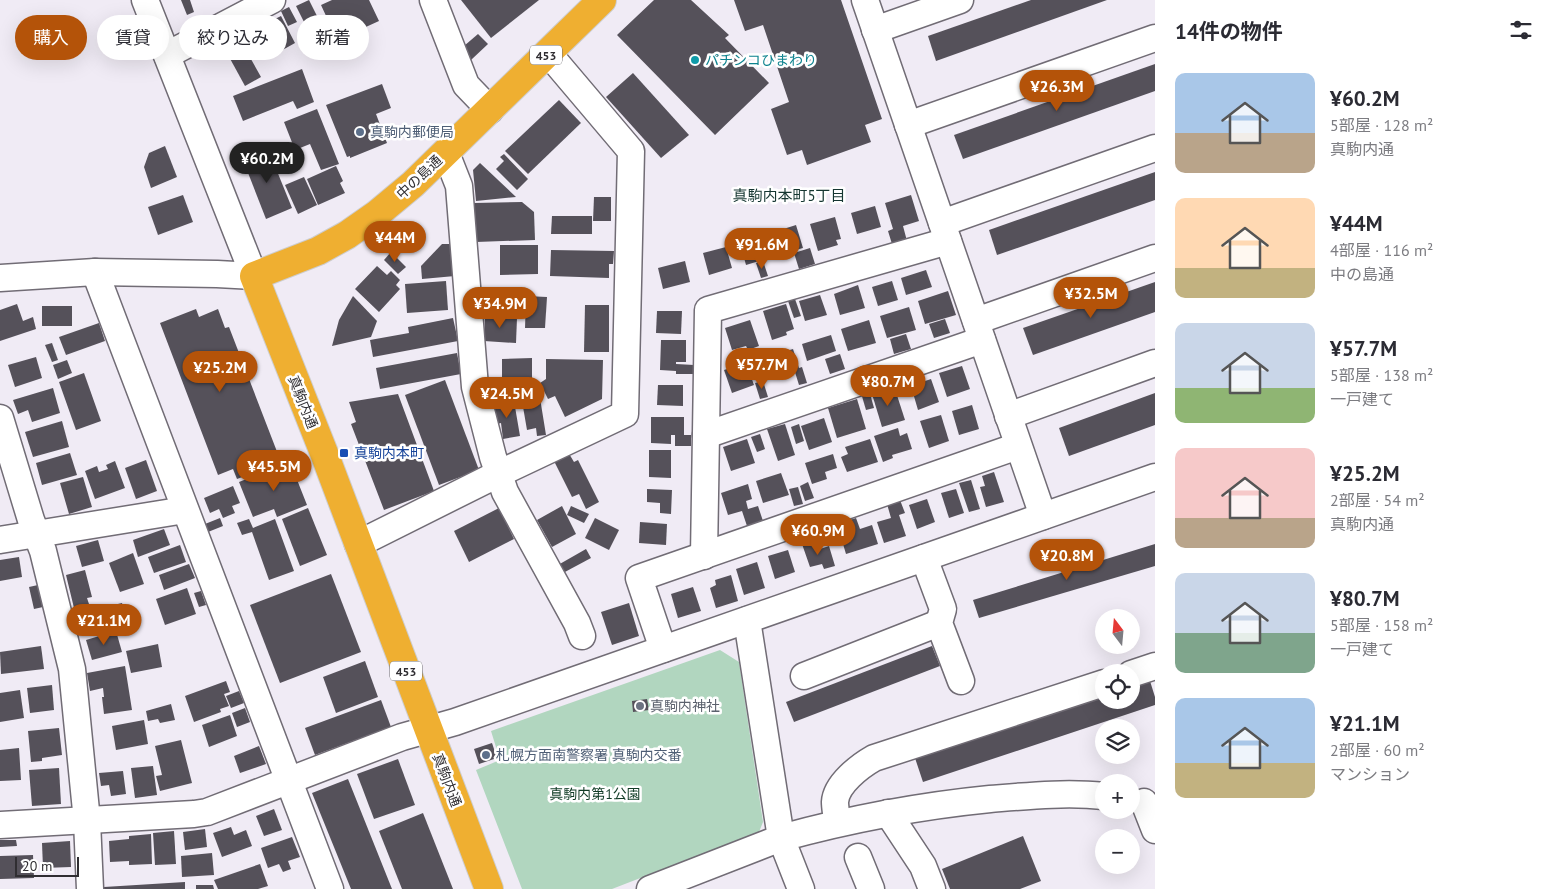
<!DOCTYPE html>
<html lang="ja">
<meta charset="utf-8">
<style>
:root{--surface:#fff;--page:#f7f7f7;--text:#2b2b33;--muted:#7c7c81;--accent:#b45309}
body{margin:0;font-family:"PT Sans","Noto Sans JP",sans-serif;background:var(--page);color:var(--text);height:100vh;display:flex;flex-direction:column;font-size:19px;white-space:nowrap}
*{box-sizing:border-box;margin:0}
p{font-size:16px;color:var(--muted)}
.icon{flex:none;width:28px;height:28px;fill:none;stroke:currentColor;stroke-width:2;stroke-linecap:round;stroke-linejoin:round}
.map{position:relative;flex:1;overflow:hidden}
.sheet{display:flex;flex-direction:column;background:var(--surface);width:400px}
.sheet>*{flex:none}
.top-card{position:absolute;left:15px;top:15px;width:475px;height:45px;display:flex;gap:10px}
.needle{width:32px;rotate:344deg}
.buttons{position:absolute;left:1095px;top:609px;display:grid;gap:10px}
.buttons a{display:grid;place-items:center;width:45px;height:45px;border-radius:50%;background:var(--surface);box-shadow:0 5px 20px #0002;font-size:25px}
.scale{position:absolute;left:15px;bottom:12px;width:64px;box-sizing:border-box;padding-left:5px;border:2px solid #302e32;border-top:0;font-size:14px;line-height:18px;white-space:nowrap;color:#302e32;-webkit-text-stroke:4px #fff;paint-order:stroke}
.price{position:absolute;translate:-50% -42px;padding:0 11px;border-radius:18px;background:var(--accent);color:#fff;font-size:16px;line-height:32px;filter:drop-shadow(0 1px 2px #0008)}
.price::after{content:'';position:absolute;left:50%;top:30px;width:15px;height:11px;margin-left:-8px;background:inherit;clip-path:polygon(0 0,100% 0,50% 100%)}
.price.selected{background:#222;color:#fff}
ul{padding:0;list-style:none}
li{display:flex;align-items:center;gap:15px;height:125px;padding:0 20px}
li span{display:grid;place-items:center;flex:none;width:140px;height:100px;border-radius:10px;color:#555}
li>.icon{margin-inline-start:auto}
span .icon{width:60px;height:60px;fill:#fffc;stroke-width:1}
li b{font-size:21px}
h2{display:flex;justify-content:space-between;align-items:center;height:60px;padding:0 20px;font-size:21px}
.chip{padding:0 18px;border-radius:22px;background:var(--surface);box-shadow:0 5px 20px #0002;font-size:18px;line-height:45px}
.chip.selected{background:var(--accent);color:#fff}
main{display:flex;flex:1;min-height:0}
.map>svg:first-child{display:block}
</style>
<main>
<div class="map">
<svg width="1155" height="889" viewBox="0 0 1155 889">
<rect width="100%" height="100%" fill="#f0ebf5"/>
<polygon fill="#b1d6bf" points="720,650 739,662 763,822 759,832 612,889 522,889 476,770 500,760 491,731"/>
<g fill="#55515a">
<polygon points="181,0 190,0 194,12 187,15"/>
<polygon points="309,0 320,22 307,28 296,6"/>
<polygon points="332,0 369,0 379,21 335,41 325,20 327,18 321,5"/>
<polygon points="461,0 539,0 491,38"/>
<polygon points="654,0 691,0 729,35 725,38 769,83 715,135 617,35"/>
<polygon points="734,0 841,0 882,119 865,125 871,142 807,165 802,150 787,155 771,109 789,102 763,25 745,31"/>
<polygon points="1031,0 1107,0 936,61 928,36"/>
<polygon points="289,7 297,22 288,26 281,11"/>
<polygon points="281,16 295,43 270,57 269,54 258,60 243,32 254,27 255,29"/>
<polygon points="478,34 488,44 471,60 464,46"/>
<polygon points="238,36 261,77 245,86 222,44"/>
<polygon points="1155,64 1155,91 963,159 954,135"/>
<polygon points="302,69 314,102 297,109 293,101 243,121 233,96"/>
<polygon points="633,73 689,135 661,158 606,97"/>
<polygon points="382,84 391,108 376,114 387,143 350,158 350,156 347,157 326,105"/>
<polygon points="559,100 581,123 528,174 505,151"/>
<polygon points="317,109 339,164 321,170 310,144 295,150 284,122"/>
<polygon points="165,146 177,177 151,188 144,167 149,153"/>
<polygon points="268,149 292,208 266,219 243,160"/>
<polygon points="504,154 528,179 517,190 496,169 504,161 500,157"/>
<polygon points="480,163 516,197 476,201 473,170"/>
<polygon points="336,166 343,181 340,183 345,193 318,205 307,179"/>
<polygon points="1155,172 1155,200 997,255 989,230"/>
<polygon points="304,177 317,205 298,214 285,185"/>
<polygon points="183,195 193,222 158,235 148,207"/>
<polygon points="911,195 919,221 903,226 907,241 892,244 888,231 893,229 885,203"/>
<polygon points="594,197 611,197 611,221 593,221"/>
<polygon points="522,202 534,212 535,240 476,242 474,203"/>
<polygon points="875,206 881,227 857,234 851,213"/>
<polygon points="552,216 592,216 592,234 551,234"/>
<polygon points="835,217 841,239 836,240 838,245 818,251 810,224"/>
<polygon points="796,225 803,248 792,251 793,255 782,258 774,232"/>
<polygon points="766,235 772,257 746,265 740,243"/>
<polygon points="442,244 452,244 455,276 422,279 421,266"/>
<polygon points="500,245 538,245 538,274 500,275"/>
<polygon points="726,247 732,268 709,275 703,253"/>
<polygon points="810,248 815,264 799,269 794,253"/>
<polygon points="551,250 614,251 613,264 609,264 609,278 550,276"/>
<polygon points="391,252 406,267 398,274 384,260"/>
<polygon points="685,261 690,282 663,289 658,268"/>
<polygon points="763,261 768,276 761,278 756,263"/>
<polygon points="377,266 387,275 391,271 400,280 396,285 400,289 379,312 355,289"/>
<polygon points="926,270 932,287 906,295 901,278"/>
<polygon points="446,281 448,310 407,313 405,284"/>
<polygon points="892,281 898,300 878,306 872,287"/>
<polygon points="1155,282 1155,312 1033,355 1023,328"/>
<polygon points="858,285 865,308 840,315 834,294"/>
<polygon points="486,291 518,293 517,313 484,311"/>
<polygon points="948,291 956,315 925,324 918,301"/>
<polygon points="820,295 827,315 805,321 799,301"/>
<polygon points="353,296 377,321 371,337 332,346 339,320"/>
<polygon points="526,296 547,297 545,328 525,328"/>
<polygon points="795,299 801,316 794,318 788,301"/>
<polygon points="17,304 23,321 33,317 36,329 0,341 0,310"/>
<polygon points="786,304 794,329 786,332 787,335 772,340 763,311"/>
<polygon points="585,305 609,305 609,352 584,352"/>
<rect x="42" y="306" width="30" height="20"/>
<polygon points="909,307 916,330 887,338 880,316"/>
<polygon points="196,309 199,317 218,309 225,328 229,327 281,462 237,479 233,469 218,475 160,323"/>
<polygon points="657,311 682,311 681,334 656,333"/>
<polygon points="485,315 517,318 516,343 484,341"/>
<polygon points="453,318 458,341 373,357 370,340 409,333 408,327"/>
<polygon points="945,319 950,333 934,338 929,324"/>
<polygon points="750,320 759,346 748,350 746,346 732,350 725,328"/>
<polygon points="869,320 876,343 848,351 841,329"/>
<polygon points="99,323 105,341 66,355 59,337"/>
<polygon points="906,334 911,349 894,354 890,339"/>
<polygon points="831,335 836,351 807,361 802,344"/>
<polygon points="661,340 686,340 686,362 676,362 676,364 694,365 694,374 676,374 676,371 660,370"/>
<polygon points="52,343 58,360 52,362 45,345"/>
<polygon points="793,349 799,368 802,367 807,383 799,385 794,369 773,376 767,357"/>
<polygon points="457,353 461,374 380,389 376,368"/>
<polygon points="840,354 845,369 830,374 825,359"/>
<polygon points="36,357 42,378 15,387 8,365"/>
<polygon points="532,358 532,380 502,381 502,359"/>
<polygon points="546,359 603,360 602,399 565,417 555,396 548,399 540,383 546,379"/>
<polygon points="67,360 72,373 58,379 53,365"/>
<polygon points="746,363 754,385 732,393 724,370"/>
<polygon points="962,366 970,389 947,397 939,373"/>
<polygon points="84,373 101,421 76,430 59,382"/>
<polygon points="907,376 910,386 931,379 939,402 918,410 913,393 904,396 898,378"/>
<polygon points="445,380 479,470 439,485 405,395"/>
<polygon points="763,381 768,397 760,399 755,383"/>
<polygon points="658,385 683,385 683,406 657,405"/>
<polygon points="894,386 905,420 882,427 872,394"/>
<polygon points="53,388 60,413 32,422 28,410 18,414 13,400"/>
<polygon points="869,390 874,408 866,410 861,393"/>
<polygon points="1155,393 1155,425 1069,456 1059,428"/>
<polygon points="398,394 434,491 384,510 351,424 356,422 349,402"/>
<polygon points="540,398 546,435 537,436 536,428 527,430 522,401"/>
<polygon points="857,399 866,429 837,438 828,408"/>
<polygon points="514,401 520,436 503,439 501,423 497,424 494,404"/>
<polygon points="972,405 979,429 959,435 952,411"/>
<polygon points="941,415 949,441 929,448 920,421"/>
<polygon points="651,417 684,417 684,435 691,435 691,446 675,446 675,435 671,435 671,444 651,443"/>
<polygon points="824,418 832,442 809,450 801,426"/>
<polygon points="62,421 69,447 33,457 25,432"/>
<polygon points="785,424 795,455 778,461 767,429"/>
<polygon points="799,424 804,441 796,444 791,427"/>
<polygon points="898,428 900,436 907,433 912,449 892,455 893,458 883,462 874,436"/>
<polygon points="760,434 765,449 757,452 751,437"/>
<polygon points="747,439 755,463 731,471 723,447"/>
<polygon points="870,439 878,462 847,472 841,457 848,454 845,447"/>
<polygon points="649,450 671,450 671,478 649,477"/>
<polygon points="568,452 574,462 578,460 599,502 586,509 579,494 572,497 553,459"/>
<polygon points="70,453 77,475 42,485 36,463"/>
<polygon points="833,454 837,468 825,472 827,479 812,484 805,463"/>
<polygon points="146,460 157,491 136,499 125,468"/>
<polygon points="115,461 125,488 95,499 85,471 97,466 99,472 108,469 106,465"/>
<polygon points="290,462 307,505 277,517 274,509 253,517 239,482"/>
<polygon points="994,472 1004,502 986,507 980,487 985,486 982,476"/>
<polygon points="781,473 789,495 763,503 756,481"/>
<polygon points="83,477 92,507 69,514 60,483"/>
<polygon points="971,480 980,509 969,512 959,483"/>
<polygon points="808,482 814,498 805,501 800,486"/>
<polygon points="748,484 752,499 746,501 748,509 758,506 763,521 747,526 742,511 728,515 721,493"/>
<polygon points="233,486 240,503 232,506 235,513 223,518 219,509 210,513 204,498"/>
<polygon points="798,487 803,504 794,506 789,489"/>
<polygon points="647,489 672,490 671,514 660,513 660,503 647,502"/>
<polygon points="956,489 964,513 949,518 941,493"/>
<polygon points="927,499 935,522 917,529 909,505"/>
<polygon points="900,500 905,513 899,515 906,536 884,543 877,522 891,518 887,504"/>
<polygon points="562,506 576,534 552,547 537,520"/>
<polygon points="571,506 589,514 584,523 567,515"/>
<polygon points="308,508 327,555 300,566 282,519"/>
<polygon points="499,508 514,539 469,562 454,531"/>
<polygon points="220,518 223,526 208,532 205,524"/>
<polygon points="595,518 619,530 609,550 585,538"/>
<polygon points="856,518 860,529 872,525 878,544 846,554 837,524"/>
<polygon points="249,519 253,528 275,519 294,571 269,580 252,532 242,535 237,523"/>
<polygon points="640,522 667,524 666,545 639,543"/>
<polygon points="830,526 835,540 817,546 813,532"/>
<polygon points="164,529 170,545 138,557 133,540"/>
<polygon points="98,540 104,561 82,567 76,546"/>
<polygon points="814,541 817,550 829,546 835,566 824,569 822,564 810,567 802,544"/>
<polygon points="1155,544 1155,566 979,618 973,600"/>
<polygon points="180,545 186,562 154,573 148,557"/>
<polygon points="586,549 591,558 563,573 558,565"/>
<polygon points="788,550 795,572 775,579 768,556"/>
<polygon points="133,553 144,584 120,592 109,563"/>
<polygon points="19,557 22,577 0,581 0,560"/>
<polygon points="757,562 765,588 744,595 736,569"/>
<polygon points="189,564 195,578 164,590 159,575"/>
<polygon points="85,570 92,597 87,598 89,604 74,608 66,575"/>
<polygon points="331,574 361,652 280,683 250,605"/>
<polygon points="731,575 738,601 716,608 710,588 716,585 715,580"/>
<polygon points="38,585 43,607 34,609 29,587"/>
<polygon points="693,587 701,611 678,618 671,594"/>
<polygon points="187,588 196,614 165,625 156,599"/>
<polygon points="201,591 206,605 199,607 194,593"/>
<polygon points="122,603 128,626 93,634 90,622 95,621 93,610"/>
<polygon points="629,603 639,636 612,645 601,612"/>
<polygon points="116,631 122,652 92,660 86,640"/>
<polygon points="158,644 162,667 131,673 126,651"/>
<polygon points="41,646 44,669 1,674 0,652"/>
<polygon points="932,646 940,666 794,722 786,702"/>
<polygon points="365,661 378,697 336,713 323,677"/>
<polygon points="125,666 132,710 104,714 102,697 104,697 103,688 90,691 87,673"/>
<polygon points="226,681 230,692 224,694 229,706 220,709 221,712 194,722 185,696"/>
<polygon points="1150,681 1155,697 1155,705 923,782 915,758 1104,696 1104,700 1131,700 1131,687"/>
<polygon points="52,685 54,710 30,713 27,688"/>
<polygon points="20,690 24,718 0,722 0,693"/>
<polygon points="239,691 244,703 231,708 226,696"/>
<polygon points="647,699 649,710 633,712 632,701"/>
<polygon points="381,700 391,727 315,755 305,728"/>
<polygon points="171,704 175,720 160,723 158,719 148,721 146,711"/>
<polygon points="245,708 250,722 237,727 232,713"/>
<polygon points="230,715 237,736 209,747 202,725"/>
<polygon points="144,720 148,744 116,750 112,726"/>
<polygon points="59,728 62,755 42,758 42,761 31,762 28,731"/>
<polygon points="181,740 192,783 160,791 156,776 162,775 155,746"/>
<polygon points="492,743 497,758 479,764 474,749"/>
<polygon points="259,746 266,764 240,773 234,756"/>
<polygon points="19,748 21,780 0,781 0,750"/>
<polygon points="398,759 415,805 374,819 357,774"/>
<polygon points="153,766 157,795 135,798 131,768"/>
<polygon points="59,768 61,804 32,806 29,770"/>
<polygon points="123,771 126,794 111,796 109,785 101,786 99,773"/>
<polygon points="348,779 392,889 351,889 312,793"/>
<polygon points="274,809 282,830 264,836 256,816"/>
<polygon points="423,813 453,889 402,889 379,831"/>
<polygon points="231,827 234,835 246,830 252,846 222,857 213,833"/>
<polygon points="205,829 207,847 185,850 183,832"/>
<polygon points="174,831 176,864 155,865 153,833"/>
<polygon points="151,834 152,864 129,865 129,861 110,862 109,841 129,839 129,836"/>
<polygon points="1023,836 1041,881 1020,889 950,889 942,869"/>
<polygon points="292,837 300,857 288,861 291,869 283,872 279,864 268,868 261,848"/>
<polygon points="0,840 16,840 17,846 0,847"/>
<polygon points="70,841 71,867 43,868 42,843"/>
<polygon points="212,853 214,875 182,877 181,856"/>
<polygon points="33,855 34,878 0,879 0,856"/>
<polygon points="260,864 268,886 258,889 218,889 214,880"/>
<polygon points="185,882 185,889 104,889 104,887"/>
<polygon points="196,885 213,885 214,889 196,889"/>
</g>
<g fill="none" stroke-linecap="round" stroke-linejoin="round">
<g stroke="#716c75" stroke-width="29">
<g id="minor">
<polyline points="433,0 466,85 490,110"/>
<polyline points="865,0 1043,516"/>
<polyline points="875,30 960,0"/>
<polyline points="167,55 272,0"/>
<polyline points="908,125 1155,38"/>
<polyline points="446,153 459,186 475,387 493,457 505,492 577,623 582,636"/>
<polyline points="942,223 1155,148"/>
<polyline points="95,272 330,889"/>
<polyline points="0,278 95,272 217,274 254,276 145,0"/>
<polyline points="976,321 1155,258"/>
<polyline points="1008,416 1155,363"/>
<polyline points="0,418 31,520 43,551 72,669 87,821 90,889"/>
<polyline points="706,435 982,340"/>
<polyline points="0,540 185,510"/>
<polyline points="358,544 498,474 625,414 631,151 548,53"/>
<polyline points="704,556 708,310 948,241"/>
<polyline points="924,558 943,609 939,623 961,681"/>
<polyline points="663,649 639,578 1018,446"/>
<polyline points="1131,674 1155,666"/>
<polyline points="804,676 939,623"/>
<polyline points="1144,802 1155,830"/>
<polyline points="888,813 923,866 932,889"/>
<path d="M837 823C837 816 835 809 835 802 836 784 860 766 874 758L1104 683"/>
<polyline points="0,825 194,814 207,812 402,737 455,722 1155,477"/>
<polyline points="858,857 871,889"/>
<polyline points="650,889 781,838 747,620"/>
<path d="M801 889 781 838C850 819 919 806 990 799 1027 796 1066 792 1104 796"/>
</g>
</g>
<g stroke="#cdcdce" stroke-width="30">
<polyline id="highway" points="489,889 324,453 254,276 318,251 347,235 377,214 413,184 602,0"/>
</g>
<use href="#minor" stroke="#fff" stroke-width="26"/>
<use href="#highway" stroke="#efaf31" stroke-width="28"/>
</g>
<circle fill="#0f9aa8" stroke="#fff" stroke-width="2" cx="695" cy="60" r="5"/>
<g fill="#5c6f8a" stroke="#fff" stroke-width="2">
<circle cx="360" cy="132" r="5"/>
<circle cx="486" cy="755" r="5"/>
</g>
<rect fill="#1a4fb4" stroke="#fff" stroke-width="2" x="339" y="448" width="10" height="10" rx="2.5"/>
<circle fill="#6b7280" stroke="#fff" stroke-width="2" cx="640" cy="706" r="5"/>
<g text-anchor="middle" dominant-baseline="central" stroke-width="5" stroke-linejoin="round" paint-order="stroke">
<g fill="#fff" stroke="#6e6d70" stroke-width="1">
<rect x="530" y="45.5" width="32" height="19" rx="4"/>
<rect x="390" y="661.5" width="32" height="19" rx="4"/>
</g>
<g font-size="12" font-weight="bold" fill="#302e32">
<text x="546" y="55">453</text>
<text x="406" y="671">453</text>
</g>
<g font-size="14" fill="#0d838f" stroke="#fff" text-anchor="start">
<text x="705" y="60">パチンコひまわり</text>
</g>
<g font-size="14" fill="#4e5e75" stroke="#fff" text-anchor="start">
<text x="370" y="132">真駒内郵便局</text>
<text x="496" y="755">札幌方面南警察署 真駒内交番</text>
</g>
<g font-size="14" fill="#302e32" stroke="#fff">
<text transform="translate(419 177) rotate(-43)">中の島通</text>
<text transform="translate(303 402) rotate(68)">真駒内通</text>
<text transform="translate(447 780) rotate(69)">真駒内通</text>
</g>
<g font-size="14" fill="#164399" stroke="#fff" text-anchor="start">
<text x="354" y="453">真駒内本町</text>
</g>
<g font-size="14" fill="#5b616d" stroke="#fff" text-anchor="start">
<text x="650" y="706">真駒内神社</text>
</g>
<g font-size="14" fill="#103b25" stroke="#fff">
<text x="595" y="794">真駒内第1公園</text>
</g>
<g font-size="15" fill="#153631" stroke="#fff">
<text x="789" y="195">真駒内本町5丁目</text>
</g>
</g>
</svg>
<div class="buttons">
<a><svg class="needle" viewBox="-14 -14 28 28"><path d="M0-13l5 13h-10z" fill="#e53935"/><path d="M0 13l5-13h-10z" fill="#7c7c81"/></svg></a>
<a><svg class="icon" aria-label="locate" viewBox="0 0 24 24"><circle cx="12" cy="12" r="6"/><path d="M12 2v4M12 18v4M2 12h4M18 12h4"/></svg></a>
<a><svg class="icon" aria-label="layers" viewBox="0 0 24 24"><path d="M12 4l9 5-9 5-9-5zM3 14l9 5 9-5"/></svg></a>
<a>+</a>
<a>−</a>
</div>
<div class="scale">20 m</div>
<b class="price" style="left:1057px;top:112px">¥26.3M</b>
<b class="price selected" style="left:267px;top:184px">¥60.2M</b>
<b class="price" style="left:395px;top:263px">¥44M</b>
<b class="price" style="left:762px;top:270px">¥91.6M</b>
<b class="price" style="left:1091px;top:319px">¥32.5M</b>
<b class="price" style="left:500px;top:329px">¥34.9M</b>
<b class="price" style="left:762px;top:390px">¥57.7M</b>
<b class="price" style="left:220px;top:393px">¥25.2M</b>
<b class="price" style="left:888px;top:407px">¥80.7M</b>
<b class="price" style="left:507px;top:419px">¥24.5M</b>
<b class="price" style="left:274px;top:492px">¥45.5M</b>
<b class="price" style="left:818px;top:556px">¥60.9M</b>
<b class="price" style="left:1067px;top:581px">¥20.8M</b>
<b class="price" style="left:104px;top:646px">¥21.1M</b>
<div class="top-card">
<a class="chip selected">購入</a>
<a class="chip">賃貸</a>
<a class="chip">絞り込み</a>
<a class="chip">新着</a>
</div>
</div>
<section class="sheet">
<h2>14件の物件<svg class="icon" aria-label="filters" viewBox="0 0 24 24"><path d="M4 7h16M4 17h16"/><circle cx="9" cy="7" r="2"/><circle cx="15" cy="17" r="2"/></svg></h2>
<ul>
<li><span style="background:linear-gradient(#a9c7e8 60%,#b9a48a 0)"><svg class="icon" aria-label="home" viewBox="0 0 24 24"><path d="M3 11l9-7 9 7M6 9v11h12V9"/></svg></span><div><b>¥60.2M</b><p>5部屋 · 128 m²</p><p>真駒内通</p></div></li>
<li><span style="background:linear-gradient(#ffd9b3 70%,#c2b280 0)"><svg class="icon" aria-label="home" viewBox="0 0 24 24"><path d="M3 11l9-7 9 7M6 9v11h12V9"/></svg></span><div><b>¥44M</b><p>4部屋 · 116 m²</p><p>中の島通</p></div></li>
<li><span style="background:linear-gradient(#c9d6e8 65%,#8fb573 0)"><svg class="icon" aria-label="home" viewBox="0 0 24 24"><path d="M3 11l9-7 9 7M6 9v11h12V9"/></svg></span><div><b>¥57.7M</b><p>5部屋 · 138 m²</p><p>一戸建て</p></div></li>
<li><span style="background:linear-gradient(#f6c9c9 70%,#b9a48a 0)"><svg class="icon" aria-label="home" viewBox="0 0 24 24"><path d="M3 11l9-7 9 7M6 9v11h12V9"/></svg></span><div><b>¥25.2M</b><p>2部屋 · 54 m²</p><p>真駒内通</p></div></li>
<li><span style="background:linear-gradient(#c9d6e8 60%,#7fa58c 0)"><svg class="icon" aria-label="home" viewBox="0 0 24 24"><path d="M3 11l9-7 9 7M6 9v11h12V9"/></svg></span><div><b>¥80.7M</b><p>5部屋 · 158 m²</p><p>一戸建て</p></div></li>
<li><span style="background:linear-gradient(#a9c7e8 65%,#c2b280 0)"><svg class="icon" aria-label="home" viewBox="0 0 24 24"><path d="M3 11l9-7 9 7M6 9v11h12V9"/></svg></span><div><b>¥21.1M</b><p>2部屋 · 60 m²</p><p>マンション</p></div></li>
</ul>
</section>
</main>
